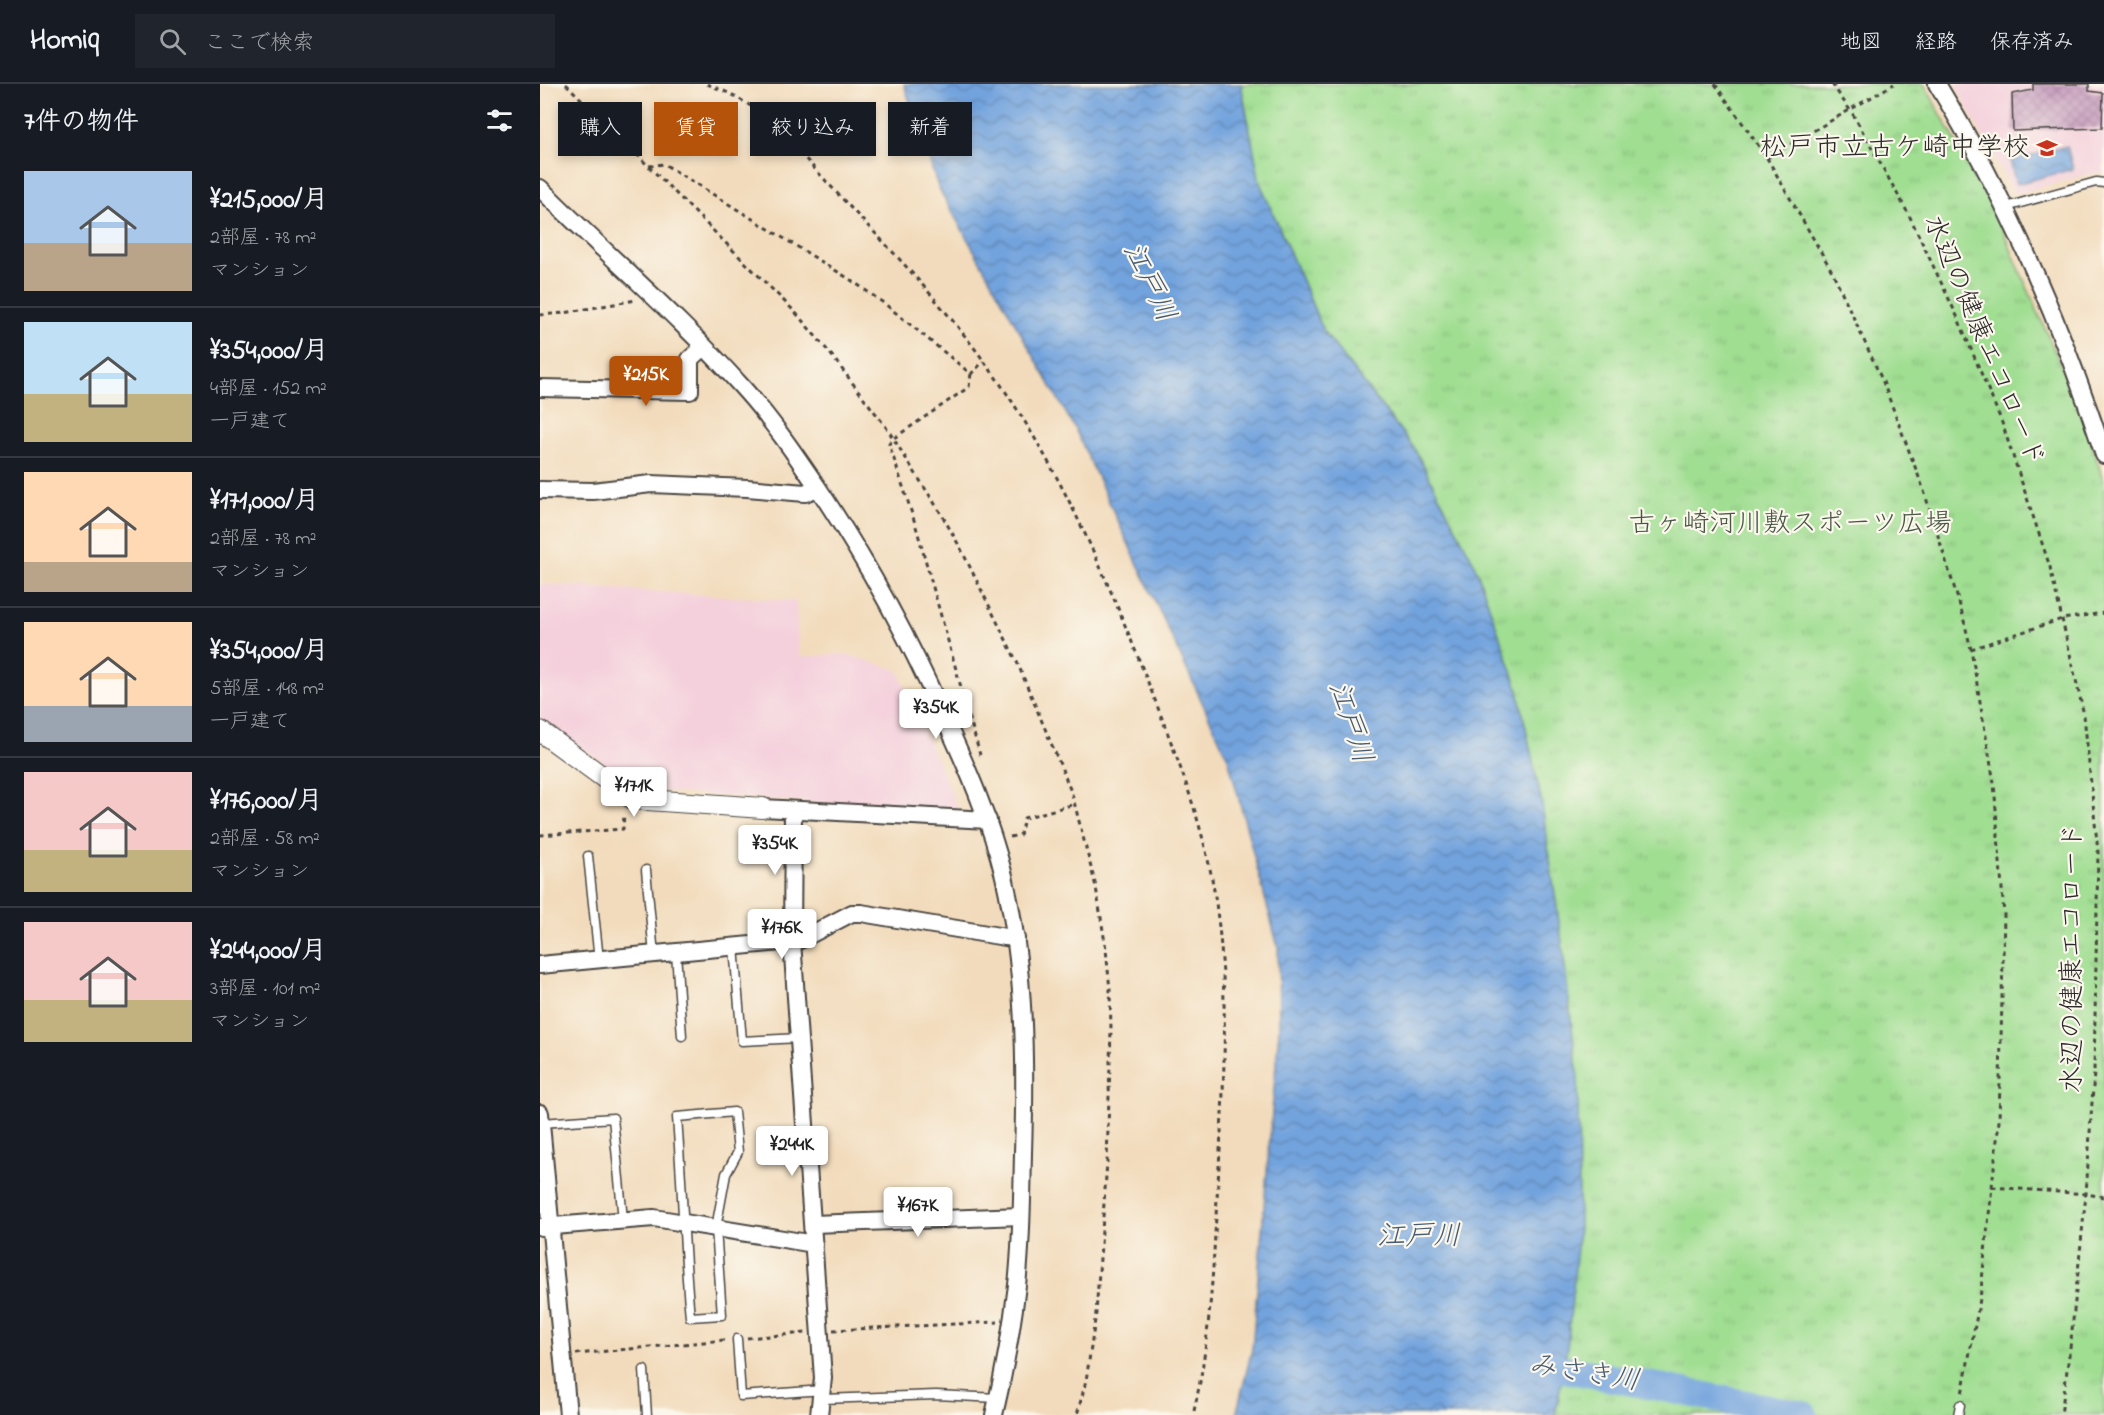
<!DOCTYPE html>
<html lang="ja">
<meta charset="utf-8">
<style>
:root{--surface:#171b24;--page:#20242c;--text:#f1f3f6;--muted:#9ea1a6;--line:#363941;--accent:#b45309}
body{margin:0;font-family:"Indie Flower","Klee One",sans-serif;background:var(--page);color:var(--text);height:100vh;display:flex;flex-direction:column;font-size:22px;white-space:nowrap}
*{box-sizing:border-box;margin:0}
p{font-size:20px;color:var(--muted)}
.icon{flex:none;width:33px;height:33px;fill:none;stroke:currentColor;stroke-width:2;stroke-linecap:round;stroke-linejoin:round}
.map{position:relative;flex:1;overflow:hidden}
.drawer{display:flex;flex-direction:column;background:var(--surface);width:540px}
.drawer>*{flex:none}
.banner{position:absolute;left:18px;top:18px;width:570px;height:54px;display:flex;gap:12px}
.price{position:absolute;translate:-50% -51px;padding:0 14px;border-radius:6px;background:#fff;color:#222;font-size:20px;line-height:39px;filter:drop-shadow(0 2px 3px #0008)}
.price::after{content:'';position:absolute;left:50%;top:36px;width:18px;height:14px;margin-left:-9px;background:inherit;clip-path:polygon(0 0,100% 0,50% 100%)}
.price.current{background:var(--accent);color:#fff}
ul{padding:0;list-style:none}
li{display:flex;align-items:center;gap:18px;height:150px;padding:0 24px}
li+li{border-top:2px solid var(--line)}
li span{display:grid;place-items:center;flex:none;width:168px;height:120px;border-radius:0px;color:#555}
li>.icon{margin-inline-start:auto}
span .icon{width:72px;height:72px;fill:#fffc;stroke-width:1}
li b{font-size:26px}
h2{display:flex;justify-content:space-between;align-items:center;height:72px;padding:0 24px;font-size:26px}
.chip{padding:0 21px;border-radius:0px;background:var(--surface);box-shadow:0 3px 9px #0003;font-size:21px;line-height:54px}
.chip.current{background:var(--accent);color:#fff}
header{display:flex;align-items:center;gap:36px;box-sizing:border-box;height:84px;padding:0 30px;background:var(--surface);border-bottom:2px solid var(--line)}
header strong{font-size:28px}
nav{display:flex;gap:33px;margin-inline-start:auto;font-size:21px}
.search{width:420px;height:54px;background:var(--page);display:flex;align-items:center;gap:15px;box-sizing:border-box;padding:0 21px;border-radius:0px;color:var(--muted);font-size:22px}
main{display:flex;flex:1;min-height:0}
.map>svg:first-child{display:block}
</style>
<header>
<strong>Homiq</strong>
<div class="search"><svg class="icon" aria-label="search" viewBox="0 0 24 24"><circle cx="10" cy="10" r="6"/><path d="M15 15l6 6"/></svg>ここで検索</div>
<nav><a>地図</a><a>経路</a><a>保存済み</a></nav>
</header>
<main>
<section class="drawer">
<h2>7件の物件<svg class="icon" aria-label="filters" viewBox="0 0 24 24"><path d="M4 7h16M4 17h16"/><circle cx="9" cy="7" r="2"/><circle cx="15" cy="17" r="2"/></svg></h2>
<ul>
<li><span style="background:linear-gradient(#a9c7e8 60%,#b9a48a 0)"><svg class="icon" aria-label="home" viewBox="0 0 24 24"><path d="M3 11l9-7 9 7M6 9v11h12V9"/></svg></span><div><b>¥215,000/月</b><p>2部屋 · 78 m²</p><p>マンション</p></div></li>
<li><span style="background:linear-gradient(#bfe0f5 60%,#c2b280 0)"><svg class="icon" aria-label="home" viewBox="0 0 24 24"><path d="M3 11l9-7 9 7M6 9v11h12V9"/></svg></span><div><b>¥354,000/月</b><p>4部屋 · 152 m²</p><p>一戸建て</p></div></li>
<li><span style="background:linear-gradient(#ffd9b3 75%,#b9a48a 0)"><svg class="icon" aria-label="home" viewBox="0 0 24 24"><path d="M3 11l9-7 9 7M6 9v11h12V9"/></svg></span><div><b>¥171,000/月</b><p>2部屋 · 78 m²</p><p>マンション</p></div></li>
<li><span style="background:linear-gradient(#ffd9b3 70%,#9aa5b1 0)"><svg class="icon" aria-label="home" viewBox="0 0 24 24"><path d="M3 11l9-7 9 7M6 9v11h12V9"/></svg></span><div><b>¥354,000/月</b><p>5部屋 · 148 m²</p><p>一戸建て</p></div></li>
<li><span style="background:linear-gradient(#f6c9c9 65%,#c2b280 0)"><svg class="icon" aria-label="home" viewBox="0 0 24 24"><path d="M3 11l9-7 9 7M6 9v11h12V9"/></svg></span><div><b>¥176,000/月</b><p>2部屋 · 58 m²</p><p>マンション</p></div></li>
<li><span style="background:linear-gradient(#f6c9c9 65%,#c2b280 0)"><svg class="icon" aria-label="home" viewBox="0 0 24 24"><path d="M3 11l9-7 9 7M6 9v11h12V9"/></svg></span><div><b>¥244,000/月</b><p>3部屋 · 101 m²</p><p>マンション</p></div></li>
</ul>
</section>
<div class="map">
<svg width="1564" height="1331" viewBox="0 0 1564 1331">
<defs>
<pattern id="park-tufts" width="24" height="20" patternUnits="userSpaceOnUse" patternTransform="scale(1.5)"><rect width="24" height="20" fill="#a0de92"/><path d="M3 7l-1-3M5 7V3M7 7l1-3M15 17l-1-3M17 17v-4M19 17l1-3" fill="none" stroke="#8abf7e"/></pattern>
<pattern id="water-waves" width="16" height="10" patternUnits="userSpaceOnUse" patternTransform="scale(1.5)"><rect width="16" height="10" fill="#72a3dd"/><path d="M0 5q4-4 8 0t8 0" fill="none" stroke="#5e85b3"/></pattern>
<pattern id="building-cross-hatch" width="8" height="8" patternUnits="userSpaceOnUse" patternTransform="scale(1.5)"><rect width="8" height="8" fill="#c293ba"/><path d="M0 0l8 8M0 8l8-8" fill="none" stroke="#9e7897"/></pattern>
</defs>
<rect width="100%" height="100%" fill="#fbf7ec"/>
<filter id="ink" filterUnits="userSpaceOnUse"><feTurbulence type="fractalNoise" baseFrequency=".0167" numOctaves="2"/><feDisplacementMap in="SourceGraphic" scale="12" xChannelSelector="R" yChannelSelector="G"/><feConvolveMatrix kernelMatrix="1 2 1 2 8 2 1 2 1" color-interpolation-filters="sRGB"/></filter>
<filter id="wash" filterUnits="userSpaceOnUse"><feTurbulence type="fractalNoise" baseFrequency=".008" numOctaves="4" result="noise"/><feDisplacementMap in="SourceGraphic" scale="24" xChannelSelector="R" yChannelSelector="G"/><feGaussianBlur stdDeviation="1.35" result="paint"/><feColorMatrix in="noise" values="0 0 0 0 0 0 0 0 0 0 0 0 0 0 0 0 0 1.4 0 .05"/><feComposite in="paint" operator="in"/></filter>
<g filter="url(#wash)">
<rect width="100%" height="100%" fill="#f2dbbc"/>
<g fill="#f4cfdc">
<polygon points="1415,0 1564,0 1564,90 1552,89 1474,110"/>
<polygon points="0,500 256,517 259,573 304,570 358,586 420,729 103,706 0,634"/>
</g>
<polygon fill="url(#park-tufts)" stroke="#66845e" stroke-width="1.5" points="701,0 1384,0 1454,126 1545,338 1564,399 1564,1331 1015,1331 1019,1314 1039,1143 1038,995 1023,866 1002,721 977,602 934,479 874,364 784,248 720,99"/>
<g fill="url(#water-waves)" stroke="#4e6784" stroke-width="1.5">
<polygon points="364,0 701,0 720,99 784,248 874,364 934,479 977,602 1002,721 1023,866 1038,995 1039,1143 1027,1265 1015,1331 696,1331 712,1265 739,945 738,863 688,674 535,345 398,103"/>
<polygon points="1527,62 1533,85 1476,100 1470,77"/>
</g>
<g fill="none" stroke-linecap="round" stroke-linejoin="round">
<polyline stroke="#72a3dd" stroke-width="28" points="986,1280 1031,1286 1264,1331"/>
</g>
<g id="blocks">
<polygon fill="url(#building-cross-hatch)" points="1493,0 1549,0 1549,7 1563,9 1562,44 1473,47 1472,10 1493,6"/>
</g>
</g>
<g filter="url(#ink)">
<use href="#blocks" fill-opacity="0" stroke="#494541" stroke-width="1.5"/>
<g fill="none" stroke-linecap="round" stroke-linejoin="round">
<g stroke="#494541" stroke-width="11">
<g id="service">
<polyline points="1466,123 1556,98 1564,99"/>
<polyline points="48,772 59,876"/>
<polyline points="106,786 114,871"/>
<polyline points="194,863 202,957 260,954"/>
<polyline points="136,869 142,952"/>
<path d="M194 1028 198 1068 186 1090 176 1144 182 1231 150 1233C144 1167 142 1100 137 1033Z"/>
<polyline points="1,1039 73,1034 83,1136"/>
<polyline points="197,1255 201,1312 283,1306"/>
<polyline points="104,1286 107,1331"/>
<polyline points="283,1315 396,1311 458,1314"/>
<polyline points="1418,1331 1420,1321"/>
</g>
</g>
<g stroke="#494541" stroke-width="20">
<g id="minor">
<path d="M1397 0C1468 116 1522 242 1564 371"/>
<path d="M0 104C67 171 140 233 203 304 231 335 255 370 278 404 326 476 367 551 402 629 427 683 450 735 464 792 485 883 486 975 483 1069 482 1113 482 1157 477 1201 472 1244 464 1289 454 1331"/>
<polyline points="0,304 150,307 150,275 163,263"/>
<polyline points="0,406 53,407 111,400 207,404 265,409 277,404"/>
<polyline points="223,724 448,736"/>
<polyline points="253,726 252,857 283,1294 279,1331"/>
<polyline points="0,881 252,857 260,856 312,829 321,829 465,853 476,854"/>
<polyline points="0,1029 28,1331"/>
<polyline points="273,1140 481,1132"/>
<polyline points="1,1143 114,1134 274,1160"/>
</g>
</g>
<g stroke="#494541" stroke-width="22">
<polyline id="tertiary" points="0,647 93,715 223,724"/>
</g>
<g stroke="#494541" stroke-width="3" stroke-dasharray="4.5 4.5" stroke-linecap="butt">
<polyline points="26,0 255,228 289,268 346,343 402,431 421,465 477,578 519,678 532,710 556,803 566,865 570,906 571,945 567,1078 556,1229 546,1297 537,1331"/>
<path d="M167 0C178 5 191 9 201 16 223 28 241 48 257 66 283 93 308 122 335 149 390 207 443 269 485 338 538 424 576 517 613 611 640 681 668 752 677 827 690 923 683 1018 677 1114 673 1186 670 1260 653 1331"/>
<polyline points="1175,0 1227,74 1293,189 1343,298 1383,404 1421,525 1431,565 1454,699 1464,831 1459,1037 1440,1215 1422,1310"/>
<polyline points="1292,0 1314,32 1369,131 1417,232 1461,336 1510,483 1544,631 1558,768 1554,988 1546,1110 1531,1256 1521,1331"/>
<polyline points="1227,74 1354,0"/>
<polyline points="109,82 124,80 311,196 345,220 431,290 444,277"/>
<polyline points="0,231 24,229 96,216"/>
<polyline points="431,290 429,303 354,354 349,360 375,439 440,671"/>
<polyline points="1431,565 1522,535 1564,529"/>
<polyline points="0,751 83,745 84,730"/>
<polyline points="470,753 480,751 484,734 535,720"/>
<polyline points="1452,1103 1546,1110 1564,1113"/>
<polyline points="293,1246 458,1238"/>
<polyline points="207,1254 266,1249"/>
<polyline points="36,1270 185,1256"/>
</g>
<use href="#service" stroke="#fff" stroke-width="8"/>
<use href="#minor" stroke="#fff" stroke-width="16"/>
<use href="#tertiary" stroke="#fff" stroke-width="20"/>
</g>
</g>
<defs>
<g id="school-bare" transform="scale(1.62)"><path d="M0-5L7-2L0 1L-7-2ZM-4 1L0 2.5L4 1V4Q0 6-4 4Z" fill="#c8321e" stroke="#fbf7ec" stroke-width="2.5" paint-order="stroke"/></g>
</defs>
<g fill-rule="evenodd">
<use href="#school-bare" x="1507" y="64"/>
</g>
<g text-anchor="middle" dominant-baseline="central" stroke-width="4.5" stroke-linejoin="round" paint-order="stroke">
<g font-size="27" fill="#2b2b2b" stroke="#fbf7ec" text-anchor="end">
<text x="1490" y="64">松戸市立古ケ崎中学校</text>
</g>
<g font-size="27" fill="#2b2b2b" stroke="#fbf7ec">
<text transform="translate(1443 257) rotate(67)">水辺の健康エコロード</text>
<text transform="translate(1533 874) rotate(-90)">水辺の健康エコロード</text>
</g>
<g font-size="27" fill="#485845" stroke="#fbf7ec">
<text x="1250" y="440">古ヶ崎河川敷スポーツ広場</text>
</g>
<g font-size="28" font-style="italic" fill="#475b72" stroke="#fbf7ec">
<text transform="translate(608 199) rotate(64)">江戸川</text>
<text transform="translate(809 639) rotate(72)">江戸川</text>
<text x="879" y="1153">江戸川</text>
<text transform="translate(1044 1290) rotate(9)">みさき川</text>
</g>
</g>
</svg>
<b class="price current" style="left:106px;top:323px">¥215K</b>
<b class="price" style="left:396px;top:656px">¥354K</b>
<b class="price" style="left:94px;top:734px">¥171K</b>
<b class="price" style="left:235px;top:792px">¥354K</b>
<b class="price" style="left:242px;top:876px">¥176K</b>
<b class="price" style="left:252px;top:1093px">¥244K</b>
<b class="price" style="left:378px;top:1154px">¥167K</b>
<div class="banner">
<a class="chip">購入</a>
<a class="chip current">賃貸</a>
<a class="chip">絞り込み</a>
<a class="chip">新着</a>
</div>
</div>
</main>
